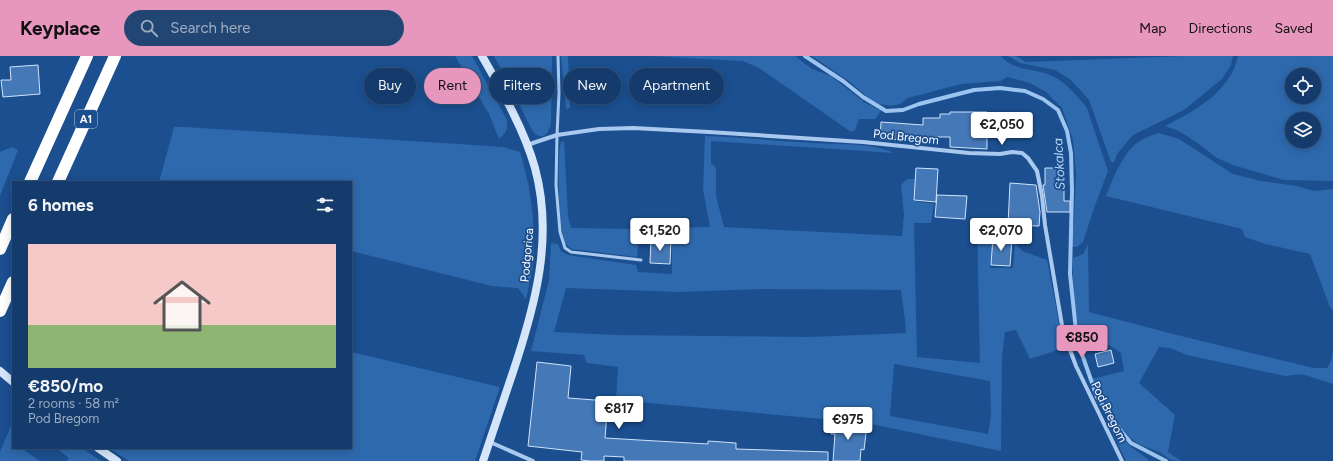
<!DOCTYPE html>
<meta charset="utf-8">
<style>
:root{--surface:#143b6b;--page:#214673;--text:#f1f3f6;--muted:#9dadc1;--line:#33557e;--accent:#e797bd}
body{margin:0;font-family:Figtree,sans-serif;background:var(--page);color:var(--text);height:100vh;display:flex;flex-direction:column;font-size:15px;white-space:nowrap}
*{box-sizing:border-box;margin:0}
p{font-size:13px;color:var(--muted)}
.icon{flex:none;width:22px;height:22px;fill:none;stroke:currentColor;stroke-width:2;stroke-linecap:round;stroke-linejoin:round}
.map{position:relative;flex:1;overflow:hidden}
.drawer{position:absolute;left:12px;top:125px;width:340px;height:268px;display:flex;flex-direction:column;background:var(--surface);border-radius:0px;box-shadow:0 2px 10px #0003,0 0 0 1px var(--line)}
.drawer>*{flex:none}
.guide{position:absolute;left:364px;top:12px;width:380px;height:36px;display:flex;gap:8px}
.controls{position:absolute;left:1285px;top:12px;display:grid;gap:8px}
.controls a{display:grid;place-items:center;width:36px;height:36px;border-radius:50%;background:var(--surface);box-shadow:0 2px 10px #0003,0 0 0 1px var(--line);font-size:20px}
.price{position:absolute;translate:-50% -34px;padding:0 9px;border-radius:4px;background:#fff;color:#222;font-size:13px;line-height:26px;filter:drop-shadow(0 1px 2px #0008)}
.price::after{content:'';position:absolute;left:50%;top:24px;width:12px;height:9px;margin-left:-6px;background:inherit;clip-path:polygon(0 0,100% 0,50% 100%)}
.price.active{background:var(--accent);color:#111}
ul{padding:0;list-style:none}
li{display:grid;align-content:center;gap:8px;height:212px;padding:0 16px}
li+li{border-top:1px solid var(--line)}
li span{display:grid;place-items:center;height:124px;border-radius:0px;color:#555}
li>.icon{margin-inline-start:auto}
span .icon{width:72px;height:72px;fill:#fffc;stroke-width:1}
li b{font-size:17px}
h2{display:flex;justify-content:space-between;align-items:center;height:48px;padding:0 16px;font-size:17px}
.chip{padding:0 14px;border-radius:18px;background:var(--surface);box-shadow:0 2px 10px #0003,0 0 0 1px var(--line);font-size:14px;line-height:36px}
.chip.active{background:var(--accent);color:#111}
header{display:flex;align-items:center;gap:24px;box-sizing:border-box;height:56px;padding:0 20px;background:var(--accent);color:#111}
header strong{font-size:19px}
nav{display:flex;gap:22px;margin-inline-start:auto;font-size:14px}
.search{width:280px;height:36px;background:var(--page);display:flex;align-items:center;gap:10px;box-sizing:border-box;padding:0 14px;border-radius:22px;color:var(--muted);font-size:15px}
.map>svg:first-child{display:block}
</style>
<header>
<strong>Keyplace</strong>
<div class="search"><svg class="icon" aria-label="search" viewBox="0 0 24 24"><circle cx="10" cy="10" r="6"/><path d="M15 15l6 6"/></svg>Search here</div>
<nav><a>Map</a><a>Directions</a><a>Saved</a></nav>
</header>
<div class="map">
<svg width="1333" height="405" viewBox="0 0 1333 405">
<rect width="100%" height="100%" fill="#1b4f8f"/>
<g fill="#2e69ad" fill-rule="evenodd">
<polygon points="455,0 472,0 507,64 507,73 504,78 499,83 489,58"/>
<path d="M494 0H552L551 68 548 76 544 80C538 81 535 79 532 74L505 20Z"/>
<polygon points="561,0 568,0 570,52 566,53"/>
<polygon points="651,0 795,0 812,13 831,20 864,46 881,55 875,63 859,63 855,74 851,76 759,12 743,5"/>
<path d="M812 0H1001C1012 14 1031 12 1047 18 1063 23 1076 38 1087 52L1108 115 1094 152 1083 186 1077 191H1071L1074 166 1076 117 1073 84 1062 52 1046 36 1030 27 1007 21 1001 25 961 28 908 42 900 48 891 50 879 48 871 44 850 26Z"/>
<polygon points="1008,0 1016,0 1026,6 1184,0 1233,0 1231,9 1222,23 1184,54 1133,79 1117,98 1114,106 1111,106 1089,44 1071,24 1055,14 1020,7"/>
<path d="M1238 0H1333V125L1284 124 1233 109 1217 102 1199 88 1179 75 1165 70C1195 55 1231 35 1238 0ZM1292 19H1314V41H1292ZM1292 63H1314V85H1292Z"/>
<path d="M174 71H185L459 88 503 91 520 96C532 134 537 176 532 216 530 225 528 234 526 243L518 232 492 230 351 195V126H159Z"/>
<path d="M1159 77 1179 83 1233 118 1261 125 1297 130 1314 135 1333 133V254L1330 251 1310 198 1265 188 1245 181 1242 173 1106 140C1113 122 1123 97 1138 86 1144 82 1152 79 1159 77Z"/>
<path d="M705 80C741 81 776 85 812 87 839 89 870 86 894 97L711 85V107L716 112V140L724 171 902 180 904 159 901 129 907 123H915L914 145 934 148 931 167H914L917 301 980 307 977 168 988 169 987 177 993 181 990 212H1013L1015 187 1022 195 1047 204 1064 292 1030 303 1016 274 1005 276 1002 301 1001 395 866 367 616 344 618 311 587 307 584 299 531 295 549 224 551 187 558 188 561 195 568 199 636 209 638 216 672 218V182L639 180 637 201 572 193C569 191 567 190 565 187 559 172 556 102 561 86L564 85 568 160 571 172 643 173 710 171 703 133ZM566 232 679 236 762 233 901 234 905 265 906 277 810 281 615 279 554 276ZM894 308 990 325 991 360 988 378 890 360Z"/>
<polygon points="12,91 18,94 0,140 0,96"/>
<path d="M1088 188 1089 256 1177 279 1314 312H1327L1331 305 1333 295V328L1302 318 1285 320 1187 299 1170 292 1159 291 1139 327 1175 359 1168 396 1181 405C1167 405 1170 402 1159 396 1151 392 1142 391 1134 385 1121 375 1098 339 1092 323L1124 315 1121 297 1109 289 1083 294C1076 262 1072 236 1073 202L1083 198Z"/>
<polygon points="351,296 500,331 475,405 129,405 109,392 351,392"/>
<polygon points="1106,363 1131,391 1149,404 1148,405 1126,405"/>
<polygon points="13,365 13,392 21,392 40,405 0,405 0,396"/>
<polygon points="56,392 82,392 101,405 66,405 69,402"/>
</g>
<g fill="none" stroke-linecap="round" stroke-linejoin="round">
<polyline stroke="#9cc4f0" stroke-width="4" points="805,0 843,25 863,41 886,55 903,54 919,48 974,34 1000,32 1025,35 1043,43 1058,54 1067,75 1071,97 1072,134 1070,218 1077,284 1097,341 1121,375 1131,387 1166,405"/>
</g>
<g fill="#4478b7" stroke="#cfe3fa">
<polygon points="38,9 40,38 3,41 1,24 11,24 10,11"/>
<polygon points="950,56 987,56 987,93 950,91 950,81 904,81 903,84 880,83 881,66 923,69 923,62 940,62 940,58 950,58"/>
<polygon points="916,112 938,113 936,146 914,144"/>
<polygon points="1045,112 1064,112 1064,145 1070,145 1070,156 1047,156 1043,129 1045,129"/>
<polygon points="1010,127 1036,129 1040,156 1039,170 1008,169"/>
<polygon points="937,139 967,140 965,163 935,161"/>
<polygon points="993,181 1012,183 1010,210 991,209"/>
<polygon points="651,183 671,184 670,208 650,207"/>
<polygon points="1111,294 1114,307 1098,311 1095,298"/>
<polygon points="537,306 571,310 568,342 608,345 605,382 708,388 708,385 736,387 736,393 828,396 828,405 624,405 624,401 604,400 604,405 590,405 581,404 582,396 528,390"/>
<polygon points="833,364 867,369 864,394 861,393 860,405 833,405 835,378 831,378"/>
</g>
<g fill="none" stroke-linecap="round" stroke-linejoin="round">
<polyline stroke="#a9c9ee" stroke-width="3" points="558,0 559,37 557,79 556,129 560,176 565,192 571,196 641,204"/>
<g stroke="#a9c9ee" stroke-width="4">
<polyline points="527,89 557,79 599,73 633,72 709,76 863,86 969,97 1000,98 1012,96 1022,97 1028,102 1037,115 1042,140 1045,169 1063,275 1076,310 1122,405"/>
<polyline points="490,386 533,405"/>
</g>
<g stroke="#d6e6fa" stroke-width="8">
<path d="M482 0C502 35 524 73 535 112 554 182 535 250 513 316 503 346 493 375 483 405"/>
<polyline points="0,315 13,326"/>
<polyline points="98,392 117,405"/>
</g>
<g stroke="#fff" stroke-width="12">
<polyline points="30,126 87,0"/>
<polyline points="58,126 115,0"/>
<polyline points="0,193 13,163"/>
<polyline points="0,255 13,226"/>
</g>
</g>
<g text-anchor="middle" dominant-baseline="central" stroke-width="3.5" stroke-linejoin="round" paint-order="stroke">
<rect fill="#1b4f8f" stroke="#bbcadd" stroke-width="1" x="75" y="54" width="22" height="18" rx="3"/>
<g font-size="11" font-weight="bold" fill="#fff">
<text x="86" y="63">A1</text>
</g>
<g font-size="12" fill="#fff" stroke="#1b4f8f">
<text transform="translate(906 81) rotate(6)">Pod Bregom</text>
<text transform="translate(527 199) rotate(-85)">Podgorica</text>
<text transform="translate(1109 356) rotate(64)">Pod Bregom</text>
</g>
<g font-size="13" font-style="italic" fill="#b5d3f5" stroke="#1b4f8f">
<text transform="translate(1059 108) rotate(-93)">Stokalca</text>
</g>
</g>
</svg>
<div class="controls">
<a><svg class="icon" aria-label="locate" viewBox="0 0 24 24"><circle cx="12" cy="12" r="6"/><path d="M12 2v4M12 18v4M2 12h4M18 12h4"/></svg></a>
<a><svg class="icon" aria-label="layers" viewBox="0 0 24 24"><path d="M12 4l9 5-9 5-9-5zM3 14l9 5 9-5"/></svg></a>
</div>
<b class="price" style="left:1002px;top:90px">€2,050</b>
<b class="price" style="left:660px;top:196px">€1,520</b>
<b class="price" style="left:1001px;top:196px">€2,070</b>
<b class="price active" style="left:1082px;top:303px">€850</b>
<b class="price" style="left:619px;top:374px">€817</b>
<b class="price" style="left:848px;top:385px">€975</b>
<div class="guide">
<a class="chip">Buy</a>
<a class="chip active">Rent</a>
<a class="chip">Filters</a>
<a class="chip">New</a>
<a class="chip">Apartment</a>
</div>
<section class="drawer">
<h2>6 homes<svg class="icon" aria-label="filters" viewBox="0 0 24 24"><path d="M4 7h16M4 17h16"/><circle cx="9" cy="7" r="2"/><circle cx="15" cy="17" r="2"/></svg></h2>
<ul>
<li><span style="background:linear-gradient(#f6c9c9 65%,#8fb573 0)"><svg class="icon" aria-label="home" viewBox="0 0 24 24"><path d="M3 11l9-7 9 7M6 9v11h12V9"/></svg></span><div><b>€850/mo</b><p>2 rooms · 58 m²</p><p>Pod Bregom</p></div></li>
</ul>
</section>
</div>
